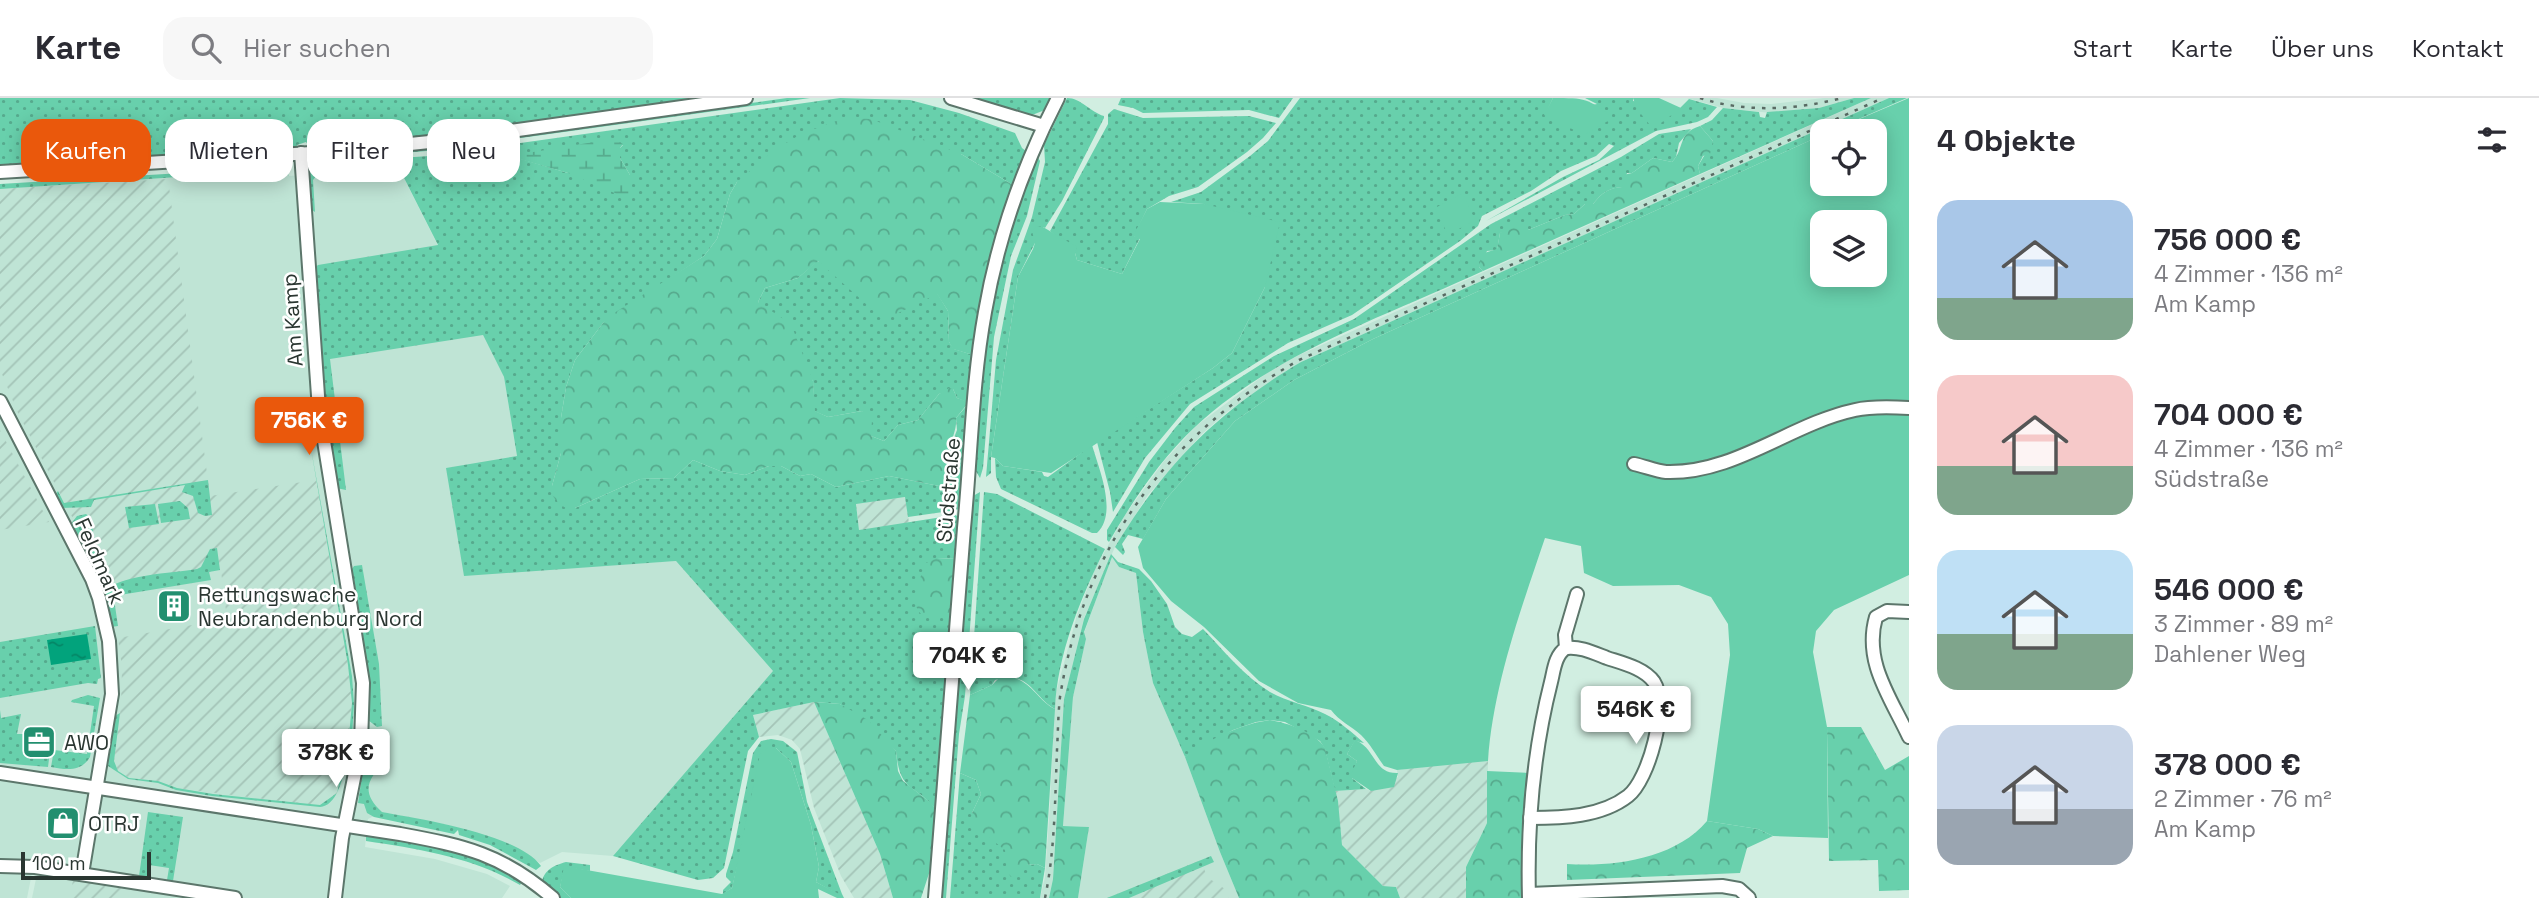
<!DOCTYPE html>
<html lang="de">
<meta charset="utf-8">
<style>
:root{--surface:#fff;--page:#f7f7f7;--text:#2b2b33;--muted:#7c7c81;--line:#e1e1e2;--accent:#ea580c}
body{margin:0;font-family:"Space Grotesk",sans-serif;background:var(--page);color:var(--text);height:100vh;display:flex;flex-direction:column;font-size:26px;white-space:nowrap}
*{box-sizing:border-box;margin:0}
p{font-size:23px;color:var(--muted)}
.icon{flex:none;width:38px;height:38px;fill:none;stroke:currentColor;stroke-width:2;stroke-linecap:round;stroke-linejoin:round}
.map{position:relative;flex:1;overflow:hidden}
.details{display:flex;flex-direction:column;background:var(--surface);width:630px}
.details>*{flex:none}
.hud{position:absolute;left:21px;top:21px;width:665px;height:63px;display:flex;gap:14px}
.fabs{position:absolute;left:1810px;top:21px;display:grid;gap:14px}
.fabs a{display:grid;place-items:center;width:77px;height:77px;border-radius:14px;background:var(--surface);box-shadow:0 4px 18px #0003;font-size:35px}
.scale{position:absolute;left:21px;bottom:18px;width:130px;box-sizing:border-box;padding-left:7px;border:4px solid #2a3631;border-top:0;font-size:19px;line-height:24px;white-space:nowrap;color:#2a3631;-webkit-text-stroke:5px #fff;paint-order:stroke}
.price{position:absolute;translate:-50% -60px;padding:0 16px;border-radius:7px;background:#fff;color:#222;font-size:23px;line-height:46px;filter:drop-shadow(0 2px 4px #0008)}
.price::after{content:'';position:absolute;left:50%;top:42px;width:21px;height:16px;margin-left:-10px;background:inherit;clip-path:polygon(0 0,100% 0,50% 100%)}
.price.active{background:var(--accent);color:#fff}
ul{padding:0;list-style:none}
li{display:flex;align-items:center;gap:21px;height:175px;padding:0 28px}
li span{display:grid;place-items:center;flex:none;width:196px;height:140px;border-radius:21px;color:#555}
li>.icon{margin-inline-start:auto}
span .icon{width:84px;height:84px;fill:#fffc;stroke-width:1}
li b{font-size:30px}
h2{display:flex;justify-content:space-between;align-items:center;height:84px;padding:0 28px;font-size:30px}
.pill{padding:0 24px;border-radius:21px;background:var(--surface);box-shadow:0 4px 18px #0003;font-size:24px;line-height:63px}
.pill.active{background:var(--accent);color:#fff}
header{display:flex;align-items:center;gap:42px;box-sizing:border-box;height:98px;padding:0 35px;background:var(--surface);border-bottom:2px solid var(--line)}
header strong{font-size:33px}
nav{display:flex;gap:38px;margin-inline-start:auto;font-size:24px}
.search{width:490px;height:63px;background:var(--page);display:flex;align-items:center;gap:18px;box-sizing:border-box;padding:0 24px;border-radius:21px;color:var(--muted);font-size:26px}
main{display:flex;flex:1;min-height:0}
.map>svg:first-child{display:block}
</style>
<header>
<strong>Karte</strong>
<div class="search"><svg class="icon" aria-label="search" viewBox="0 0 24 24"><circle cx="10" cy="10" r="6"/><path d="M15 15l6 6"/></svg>Hier suchen</div>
<nav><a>Start</a><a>Karte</a><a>Über uns</a><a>Kontakt</a></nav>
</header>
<main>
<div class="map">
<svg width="1909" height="800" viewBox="0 0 1909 800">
<defs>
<pattern id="industrial-furrows" width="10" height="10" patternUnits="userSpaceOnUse" patternTransform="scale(1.75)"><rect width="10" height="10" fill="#bfe4d5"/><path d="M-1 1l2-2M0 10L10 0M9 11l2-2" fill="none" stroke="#a4c4b7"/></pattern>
<pattern id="grass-dots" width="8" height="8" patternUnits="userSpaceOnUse" patternTransform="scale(1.75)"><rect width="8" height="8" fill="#68d0ac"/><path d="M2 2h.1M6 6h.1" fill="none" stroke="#56aa8d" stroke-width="1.8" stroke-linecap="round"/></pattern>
<pattern id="forest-crowns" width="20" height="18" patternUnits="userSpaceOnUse" patternTransform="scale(1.75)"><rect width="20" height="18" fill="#68d0ac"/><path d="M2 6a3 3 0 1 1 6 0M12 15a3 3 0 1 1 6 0" fill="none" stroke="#56aa8d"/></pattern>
<pattern id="wetland-marsh" width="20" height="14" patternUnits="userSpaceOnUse" patternTransform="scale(1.75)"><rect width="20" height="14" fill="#68d0ac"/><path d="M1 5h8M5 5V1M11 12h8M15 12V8" fill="none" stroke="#56aa8d"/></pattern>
<pattern id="water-ripples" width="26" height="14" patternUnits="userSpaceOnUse" patternTransform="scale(1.75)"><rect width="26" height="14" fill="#02a37c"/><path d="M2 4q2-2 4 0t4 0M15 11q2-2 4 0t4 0" fill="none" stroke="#048666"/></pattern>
</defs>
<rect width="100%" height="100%" fill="#d1eee1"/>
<g fill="#bfe4d5">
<polygon points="1687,0 1717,0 1744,5 1771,6 1824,0 1854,0 1819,10 1771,15 1723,10"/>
<polygon points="1871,0 1889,0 1301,264 1227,314 1202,336 1148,397 1115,449 1084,520 1064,601 1053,781 1049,800 1040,800 1045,779 1050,706 1055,598 1077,517 1095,471 1125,417 1164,363 1196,328 1271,272 1297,258"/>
<polygon points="399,70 504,279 517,358 464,477 676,463 774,574 613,758 562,754 540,765 512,748 452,728 382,714 368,721 365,749 435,761 487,776 510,788 502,800 32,800 37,776 32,775 27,800 0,800 0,91 282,72 289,78"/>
<polygon points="1112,458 1119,469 1136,475 1143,534 1153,585 1185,659 1220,754 1239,800 1078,800 1089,729 1063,728 1073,599 1086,541 1084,535"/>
</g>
<g fill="url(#industrial-furrows)">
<polygon points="168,81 210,398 316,382 348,567 352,605 347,655 337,695 320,708 177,690 158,683 129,680 118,673 114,663 121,608 122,569 118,540 227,521 221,473 142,485 109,495 93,459 17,313 0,271 0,91"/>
<polygon points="0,332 44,415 49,424 0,432"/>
<polygon points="906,399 909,426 859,432 856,405"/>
<polygon points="814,604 880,756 893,800 854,800 841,778 814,710 800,651 792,642 778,637 759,639 755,630 753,617"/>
<polygon points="1472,663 1488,663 1487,725 1466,769 1466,800 1400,800 1396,789 1383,788 1342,747 1335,693 1366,691 1371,693 1398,679 1397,672"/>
<polygon points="1201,762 1207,779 1225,791 1229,800 1107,800"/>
<polygon points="73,782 125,790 124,800 70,800"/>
</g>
<g fill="url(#grass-dots)" fill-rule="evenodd">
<polygon points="0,0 715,0 439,39 300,51 300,48 309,48 306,44 297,47 298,51 198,57 196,50 191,50 187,58 0,69"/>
<polygon points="787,0 810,0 427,53 315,62 320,59 441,48"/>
<path d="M840 0 910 2 959 15 1015 35 1022 50 1026 53 1013 87 961 56 737 84 730 96 717 141 704 158 603 225 575 262 566 289 561 320V355L552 388 575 410 640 381 674 380 693 362 720 373 745 377 769 368H781L800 378 811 376 836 389 889 378 939 388 953 361 950 350 957 332 956 320 969 305 957 300 953 291 939 296 918 322 898 327 884 343 871 338 862 313 828 319 814 313 813 283 758 204 765 190 798 180 817 163 937 195 948 213 949 244 954 251 973 257 962 407 957 412 908 419 905 399 856 406 859 432 955 417 960 419 957 461 937 460 953 514 938 714C915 684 900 697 896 653L840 606 814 604 753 617 759 639 748 653 724 770 713 780 698 782 613 758 773 573 676 463 464 478 446 370 517 358 504 279 483 237 330 261 346 392 336 390 326 310 323 305 325 297 319 227 315 219C323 204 314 187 312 172L318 167 438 147 399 70 318 76 313 82 315 114 309 110 308 72 312 66 429 58ZM623 47 620 50V60L630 77 568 75 511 58Z"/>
<polygon points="967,0 1053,0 1045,12 1032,17"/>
<path d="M1067 0C1081 0 1090 14 1104 18V20L1062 103 1045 130 1043 129 1018 179 991 359V375L986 379 996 262 1013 172 1032 119 1045 64 1044 47Z"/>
<polygon points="1121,0 1293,0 1279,20 1249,12 1143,15 1133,10 1118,7"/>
<polygon points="1300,0 1553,0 1545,17 1597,6 1585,0 1633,0 1633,3 1680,10 1689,1 1717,9 1708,19 1697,24 1656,33 1486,123 1563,79 1599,62 1614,48 1609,46 1596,58 1561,73 1531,93 1482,118 1478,128 1460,143 1352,217 1288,245 1190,306 1145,360 1113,414 1110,394 1097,344 1213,270 1232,255 1265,189 1204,106 1171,104 1201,94 1250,58 1268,43"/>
<polygon points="1854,0 1871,0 1700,76 1698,68 1713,43 1700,28 1712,22 1723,10 1759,14 1760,19 1765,20 1767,14 1819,10"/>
<path d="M1889 0H1907L1831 33H1822V37L1373 241 1294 282 1235 323 1166 401 1143 441 1128 437 1122 446 1125 454 1123 457 1115 449C1165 366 1217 314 1301 264Z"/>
<polygon points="1114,11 1143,20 1249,18 1276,25 1263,40 1247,54 1198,89 1169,98 1147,111 1134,138 1140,140 1122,176 1077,162 1075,155 1050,133 1108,26 1108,16"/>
<path d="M1691 31 1679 45 1676 59 1672 64 1653 60 1632 75H1627L1623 89C1608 90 1602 95 1593 106H1585L1574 116 1565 117 1528 132 1500 135 1497 152 1487 153 1479 169 1483 173C1386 218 1274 255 1195 329 1160 362 1133 402 1109 444L1107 442V432L1149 364 1175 330 1194 309 1274 258 1354 221 1491 126 1621 59 1659 36Z"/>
<polygon points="1036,56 1040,63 1027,118 1011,158 994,239 983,370 980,380 974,370 989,217 1005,145"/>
<polygon points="279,69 284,69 289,78 282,72 0,91 0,86"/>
<polygon points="310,345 352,578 354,606 352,639 349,638 352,605 348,567"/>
<path d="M1092 347C1099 371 1118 415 1097 435H1092L1001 391 996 379 995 360 1003 368 1042 374 1044 378 1048 379Z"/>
<polygon points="208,382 212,417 205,418 198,415 193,398 182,394 185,387 94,402 91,409 61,410 53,399 58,393 64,405"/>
<polygon points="980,394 965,598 959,636 946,800 939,800 973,398"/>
<path d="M984 394 997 396 1105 451C1081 499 1057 557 1055 611 1033 599 1029 571 995 582L992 587 970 597Z"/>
<polygon points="180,403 188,410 190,421 161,425 158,406"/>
<polygon points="155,406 159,426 129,430 125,409"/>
<path d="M86 416 91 420C94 432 93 445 95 458L101 464 104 480 101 482 98 481 70 427 77 418Z"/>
<path d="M217 450 220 472 209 474 211 482 120 497V504L114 501 118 528 111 529 103 495C115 477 174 475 197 471L201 469 210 451Z"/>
<path d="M1111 456 1118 464 1139 471 1151 483 1167 506 1175 529 1182 536 1192 539 1203 531C1223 552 1245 579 1270 594 1288 604 1308 607 1325 616 1339 623 1353 635 1364 645L1355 643 1347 656 1357 663 1352 680 1366 691 1335 693 1325 651 1320 643 1285 624 1270 622 1256 624 1233 632 1185 659 1153 585 1143 534 1136 475 1119 469 1112 459 1084 534 1086 541 1073 599 1064 601 1084 521Z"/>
<polygon points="362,467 379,566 382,628 377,629 368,622 367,585 362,549 364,544 352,471 354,468"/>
<polygon points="95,528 101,580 98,581 97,586 88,585 0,600 0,544"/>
<path d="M88 597 100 600 90 659C81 674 67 672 51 669L54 652 87 656 94 608 71 604 72 602Z"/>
<polygon points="0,612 1,620 21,616 17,636 23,636 23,641 30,640 29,650 50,653 48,669 0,665"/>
<path d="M120 615 114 663 118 673 129 680 158 683 177 690 213 696 320 707 337 695 347 650C347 666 340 708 320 709L212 698 176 692 158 685 128 681 108 668 113 619Z"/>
<polygon points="771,641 783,643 797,654 807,704 842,796 839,797 816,784 819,769 811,727 791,664 776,650 747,727 732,790 723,796 723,792 731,784 726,779 726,776 733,754 753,655 761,643"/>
<path d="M371 650 388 660C370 679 358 692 382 714 420 721 518 736 541 768L536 772 490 747 459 737 458 732 454 736 374 719 367 715 364 706 358 705 366 652Z"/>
<polygon points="960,675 976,682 981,696 972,715 1027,767 1037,766 1045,770 1040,800 950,800"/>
<polygon points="148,714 183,719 173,783 167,782 169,770 149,767 147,779 139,778"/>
<path d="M366 736 429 746 484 761 523 782 520 787C472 759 419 751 366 743Z"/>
<polygon points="1211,758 1214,764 1129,800 1107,800"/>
<path d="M566 764 590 767V773L565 769 560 789 571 800H558L542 785C543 772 555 767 566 764Z"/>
</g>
<g fill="url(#forest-crowns)">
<path d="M853 20 871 21 961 56 1013 87 973 257 953 251 949 244 948 213 937 196 884 222 818 163 798 180 765 190 758 204 791 226 813 283 815 313 828 319 862 313 872 322 871 338 884 343 898 327 918 322 939 296 949 290 953 291 957 300 969 304 956 320C957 331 952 338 951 349 949 362 957 376 946 388H939L889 378 836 389 811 376 800 378 781 368H769L745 377 720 373 693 362 674 380 640 381 575 410H566L559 406 552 397V388L561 355V320L566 289 575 262 603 225 611 217 704 158 717 141 730 96 737 84 773 53 801 36 833 24Z"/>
<path d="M1700 28 1713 43 1710 56 1703 58 1698 68 1700 76 1483 173 1479 169 1481 156 1497 151 1500 135 1514 127 1521 128 1524 132H1528L1565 117 1574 116 1585 106H1593C1602 95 1608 90 1622 89L1623 77 1632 75 1653 60 1672 64C1685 51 1677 35 1700 28Z"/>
<path d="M937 460 957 461 953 514C946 518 940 521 931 520 904 516 920 480 926 465Z"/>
<path d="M1001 578C1031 578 1035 601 1055 611L1045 770 1037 766 1027 767 1017 778 1011 779 1007 774 1005 752 975 729 972 715 981 696 976 682 960 675 970 597 992 587Z"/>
<polygon points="1069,598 1073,599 1063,728 1089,729 1078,800 1049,800 1053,781 1064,601"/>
<polygon points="814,604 840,606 868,622 896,653 898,673 903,683 931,705 938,714 934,760 921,800 893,800 880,756"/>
<path d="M1270 622C1288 625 1315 634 1325 650L1338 703 1342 747 1383 788 1396 789 1400 800H1239L1220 754 1185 659C1209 641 1241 626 1270 622Z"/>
<polygon points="1827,629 1861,629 1885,672 1909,658 1909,792 1879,793 1878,762 1829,763"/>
<polygon points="1487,673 1529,675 1524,800 1466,800 1466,769 1487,725"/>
<path d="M1707 723 1758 731 1773 738 1747 750 1740 775 1567 782V766C1614 769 1675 761 1707 723Z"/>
</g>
<polygon fill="url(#wetland-marsh)" points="612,41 623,46 620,50 620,60 630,77 631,98 626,100 568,75 509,58"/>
<g fill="#68d0ac" fill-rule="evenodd">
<path d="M1553 0C1585 0 1588 0 1613 20L1584 37 1544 17Z"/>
<polygon points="1633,0 1659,0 1681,10 1653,31 1637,11"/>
<path d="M1909 0V477L1834 512 1816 533 1813 554 1827 629 1828 740 1773 738 1758 731 1707 723 1730 557 1728 526 1711 499 1679 487 1613 488 1584 475 1581 448 1545 440C1521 511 1493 588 1488 663L1397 672 1384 668C1376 657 1371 647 1361 637 1351 628 1339 623 1331 612L1298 605 1259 583 1204 529 1171 503 1143 470 1138 449 1166 401 1235 323 1294 282 1373 241 1822 37V86H1874V33H1831ZM1822 124H1874V177H1822Z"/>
<polygon points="1463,95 1475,122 1448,137 1435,110"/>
<polygon points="1160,104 1204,106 1280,124 1265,189 1232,255 1213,270 1051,375 1003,368 995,360 991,359 1018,179 1033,151 1035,145 1032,133 1037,128 1043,129 1077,149 1075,155 1077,162 1122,176 1140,141 1133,138 1147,111"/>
<path d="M1355 642C1376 650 1373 676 1398 675L1394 689 1371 693 1352 680 1351 676 1357 663 1347 656Z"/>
<polygon points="768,650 776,650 791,664 811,727 819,769 816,784 839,796 842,796 844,800 837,800 818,791 819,800 571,800 560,789 564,768 722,796 732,790 760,656"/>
</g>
<polygon fill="url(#water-ripples)" points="87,536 91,561 51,567 47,542"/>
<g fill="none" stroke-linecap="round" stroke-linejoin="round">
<g stroke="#5c766b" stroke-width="16">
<g id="minor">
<polyline points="951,0 1044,28"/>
<polyline points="301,55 319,312 363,585 361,645 342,740 335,800"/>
<polyline points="0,74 343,53 439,43 746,0"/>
<polyline points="0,303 92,481 99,500 109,543 112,596 82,776"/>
<path d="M1634 366C1644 368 1656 373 1666 374 1735 376 1790 326 1855 312 1872 308 1892 309 1909 310"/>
<path d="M1909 514 1887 513 1876 519C1863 564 1891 600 1909 639"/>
<path d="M0 675 400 736C465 748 502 756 553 800"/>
<path d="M1530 720C1562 720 1601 719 1628 698 1649 682 1669 607 1654 584 1644 570 1622 565 1607 560 1594 555 1580 548 1566 550"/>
<polyline points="0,768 35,769 235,800"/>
<polyline points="1529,796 1722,788 1739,791 1749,800"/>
<path d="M935 800C944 677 954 554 964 430 971 359 972 285 985 214 998 139 1023 68 1058 0"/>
<path d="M1529 800C1527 727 1533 655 1551 584 1554 572 1555 557 1566 550L1565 537 1577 496"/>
</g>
</g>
<use href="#minor" stroke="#fff" stroke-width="12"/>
<g stroke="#596a63" stroke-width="2.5" stroke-dasharray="3.5 7" stroke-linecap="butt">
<path d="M1700 0C1746 15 1796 12 1842 0"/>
<path d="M1045 800C1055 752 1055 701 1057 652 1058 635 1058 617 1060 599 1084 448 1168 337 1299 262L1883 0"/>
</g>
</g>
<defs>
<g id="building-square" transform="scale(1.75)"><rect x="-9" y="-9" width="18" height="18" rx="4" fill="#228f6f" stroke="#fff"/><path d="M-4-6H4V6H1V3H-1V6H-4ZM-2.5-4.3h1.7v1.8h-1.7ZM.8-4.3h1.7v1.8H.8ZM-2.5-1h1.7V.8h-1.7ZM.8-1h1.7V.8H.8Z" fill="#fff"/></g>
<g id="office-square" transform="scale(1.75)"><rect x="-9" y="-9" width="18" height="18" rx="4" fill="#228f6f" stroke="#fff"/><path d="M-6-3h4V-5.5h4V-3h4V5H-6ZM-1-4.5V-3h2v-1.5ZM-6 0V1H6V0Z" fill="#fff"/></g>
<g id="shop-square" transform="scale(1.75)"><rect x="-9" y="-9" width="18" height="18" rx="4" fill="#228f6f" stroke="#fff"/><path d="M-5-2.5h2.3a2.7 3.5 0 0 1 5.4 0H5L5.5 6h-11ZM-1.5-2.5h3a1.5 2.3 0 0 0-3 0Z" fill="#fff"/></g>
</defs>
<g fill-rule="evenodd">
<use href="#building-square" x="174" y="508"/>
<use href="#office-square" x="39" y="644"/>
<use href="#shop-square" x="63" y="725"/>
</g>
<g text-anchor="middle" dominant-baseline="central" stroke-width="5" stroke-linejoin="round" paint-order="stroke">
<g font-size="21" fill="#2a3631" stroke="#fff">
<text transform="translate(292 222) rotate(-94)">Am Kamp</text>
<text transform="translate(948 392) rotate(-85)">Südstraße</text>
<text transform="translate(100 463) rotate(66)">Feldmark</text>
</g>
<g font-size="21" fill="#2a3631" stroke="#fff" text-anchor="start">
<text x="198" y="496">Rettungswache<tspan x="198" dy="24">Neubrandenburg Nord</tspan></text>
<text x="64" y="644">AWO</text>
<text x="88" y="725">OTRJ</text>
</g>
</g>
</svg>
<div class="fabs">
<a><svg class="icon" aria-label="locate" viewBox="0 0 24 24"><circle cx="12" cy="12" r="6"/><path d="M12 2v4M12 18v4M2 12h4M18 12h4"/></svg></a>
<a><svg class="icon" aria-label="layers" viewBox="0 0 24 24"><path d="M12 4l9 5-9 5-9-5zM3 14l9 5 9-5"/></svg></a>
</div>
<div class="scale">100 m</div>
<b class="price active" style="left:309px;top:359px">756K €</b>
<b class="price" style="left:968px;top:594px">704K €</b>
<b class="price" style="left:1636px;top:648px">546K €</b>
<b class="price" style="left:336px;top:691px">378K €</b>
<div class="hud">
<a class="pill active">Kaufen</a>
<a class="pill">Mieten</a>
<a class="pill">Filter</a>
<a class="pill">Neu</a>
</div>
</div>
<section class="details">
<h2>4 Objekte<svg class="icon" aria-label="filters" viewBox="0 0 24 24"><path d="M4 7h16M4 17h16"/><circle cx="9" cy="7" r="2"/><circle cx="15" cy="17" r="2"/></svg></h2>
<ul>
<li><span style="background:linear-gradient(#a9c7e8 70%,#7fa58c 0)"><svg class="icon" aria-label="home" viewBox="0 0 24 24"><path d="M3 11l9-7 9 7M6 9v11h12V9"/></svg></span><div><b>756 000 €</b><p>4 Zimmer · 136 m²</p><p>Am Kamp</p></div></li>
<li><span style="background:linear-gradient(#f6c9c9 65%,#7fa58c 0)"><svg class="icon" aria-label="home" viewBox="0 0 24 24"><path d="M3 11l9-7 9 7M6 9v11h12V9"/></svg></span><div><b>704 000 €</b><p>4 Zimmer · 136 m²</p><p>Südstraße</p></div></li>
<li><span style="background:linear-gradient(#bfe0f5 60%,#7fa58c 0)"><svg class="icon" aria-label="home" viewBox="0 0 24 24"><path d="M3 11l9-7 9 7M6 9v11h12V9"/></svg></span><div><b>546 000 €</b><p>3 Zimmer · 89 m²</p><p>Dahlener Weg</p></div></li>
<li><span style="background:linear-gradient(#c9d6e8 60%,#9aa5b1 0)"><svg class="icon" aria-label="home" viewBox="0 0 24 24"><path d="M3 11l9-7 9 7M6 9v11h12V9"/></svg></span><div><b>378 000 €</b><p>2 Zimmer · 76 m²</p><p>Am Kamp</p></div></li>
</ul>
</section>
</main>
